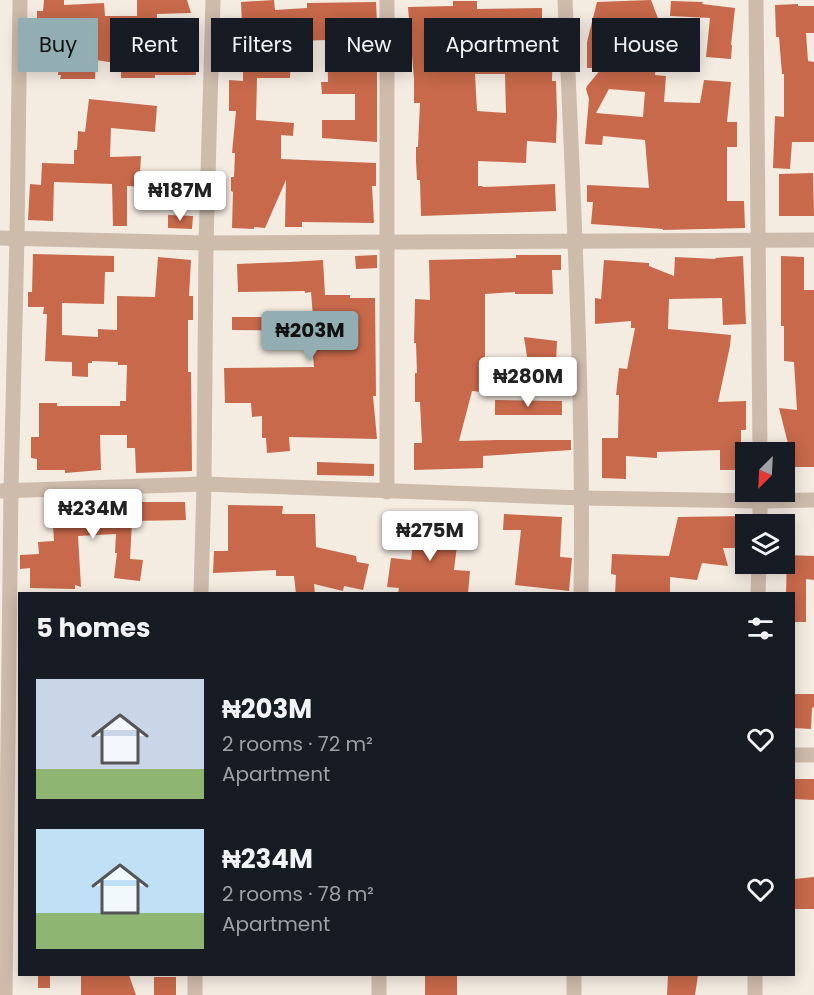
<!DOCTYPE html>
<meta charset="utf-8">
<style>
:root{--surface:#171b24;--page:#242831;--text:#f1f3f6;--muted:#9ea1a6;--accent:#92aeb2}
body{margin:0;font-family:Poppins,sans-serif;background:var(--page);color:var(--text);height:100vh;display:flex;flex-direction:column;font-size:22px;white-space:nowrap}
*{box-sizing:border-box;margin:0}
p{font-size:20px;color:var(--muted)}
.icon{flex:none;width:33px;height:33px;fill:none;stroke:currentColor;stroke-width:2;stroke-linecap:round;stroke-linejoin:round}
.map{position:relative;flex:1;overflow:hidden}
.details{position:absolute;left:18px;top:592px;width:777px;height:384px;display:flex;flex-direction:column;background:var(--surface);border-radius:0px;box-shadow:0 3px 15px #0003}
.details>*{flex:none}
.guide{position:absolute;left:18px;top:18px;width:778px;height:54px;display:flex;gap:12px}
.needle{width:39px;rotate:204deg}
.tools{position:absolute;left:735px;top:442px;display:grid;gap:12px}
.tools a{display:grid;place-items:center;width:60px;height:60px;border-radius:0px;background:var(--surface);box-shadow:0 3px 15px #0003;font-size:30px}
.price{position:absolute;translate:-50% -51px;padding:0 14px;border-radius:6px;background:#fff;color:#222;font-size:20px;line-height:39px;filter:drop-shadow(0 2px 3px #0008)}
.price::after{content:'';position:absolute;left:50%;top:36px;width:18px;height:14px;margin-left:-9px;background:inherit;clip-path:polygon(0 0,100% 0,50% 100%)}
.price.current{background:var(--accent);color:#111}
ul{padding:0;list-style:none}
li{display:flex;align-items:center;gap:18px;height:150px;padding:0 18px}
li span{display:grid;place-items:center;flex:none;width:168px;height:120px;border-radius:0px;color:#555}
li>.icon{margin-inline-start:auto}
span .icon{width:72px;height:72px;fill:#fffc;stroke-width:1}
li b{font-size:26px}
h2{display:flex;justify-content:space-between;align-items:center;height:72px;padding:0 18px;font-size:26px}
.pill{padding:0 21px;border-radius:0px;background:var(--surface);box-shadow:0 3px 15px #0003;font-size:21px;line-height:54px}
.pill.current{background:var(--accent);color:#111}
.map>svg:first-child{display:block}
</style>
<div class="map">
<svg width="814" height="995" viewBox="0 0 814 995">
<rect width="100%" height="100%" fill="#f4ebe1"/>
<g fill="#c8694b" fill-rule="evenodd">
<polygon points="44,0 64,0 64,5 104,3 105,16 137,16 137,0 187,0 191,13 157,14 157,46 195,45 196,75 155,75 155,78 121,78 121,64 96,60 95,79 60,79 61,75 58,75 59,58 61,58 61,31 37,30 37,11 43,11"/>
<polygon points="274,0 275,10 307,8 307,3 376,2 377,24 377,142 322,138 322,120 355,120 355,94 322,94 321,82 328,82 327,40 292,41 290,78 257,78 256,120 294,123 293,136 281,135 281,159 376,163 376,186 372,186 374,223 302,222 302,227 285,227 286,180 265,228 254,227 254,229 232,228 233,192 231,191 231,177 234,177 235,153 232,153 236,111 229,111 229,80 243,81 243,46 241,2"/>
<path d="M651 0 672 55 657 54 655 75 666 76 664 102 700 103 704 80 731 82 727 122H737V147H727V201H744L745 228 663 230V229L591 224 593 202H587V185L649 188 645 140 603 136 602 145 585 144 589 99 586 89 587 86 602 68H587V42L597 2ZM609 89 645 92 643 117 596 113Z"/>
<path d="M453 1H477V9L542 8V42H553L552 81H556L557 115 556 143 527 141 526 163 478 161V186H482L483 187 555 184 556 211 421 216 420 180H417L416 161V147H418L420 103H414V79L408 7 453 6ZM475 74H505L506 113 477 111Z"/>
<polygon points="671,1 703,2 702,4 735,8 731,45 732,45 731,59 706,57 710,18 670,16"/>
<polygon points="798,4 798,6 814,6 814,33 806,33 808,61 814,62 814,142 792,142 790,169 773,168 775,116 784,117 784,74 782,74 779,37 776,37 775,5"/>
<polygon points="89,99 157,106 155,132 111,128 110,157 141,156 140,173 167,175 166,188 127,186 127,226 113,226 112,184 54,182 53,221 28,220 30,184 41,185 42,163 74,164 74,150 77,150 78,131 85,132"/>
<polygon points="813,173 814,216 779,216 779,174"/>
<polygon points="168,215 193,216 192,229 168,228"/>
<polygon points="33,254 114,256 114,272 105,272 104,304 62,303 62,335 98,337 98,329 117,330 117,296 155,297 158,257 191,260 189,296 193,296 193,320 188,320 188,372 191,372 192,471 136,473 135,448 127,448 127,435 100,435 101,470 65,473 65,470 37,470 37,459 31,458 31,437 39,437 39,403 57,403 57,406 120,406 120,401 126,401 127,365 118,365 118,362 92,361 92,363 88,363 88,377 72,376 72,362 45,361 47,314 43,314 44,307 28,307 28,292 32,292"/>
<polygon points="377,255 377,268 356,269 355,256"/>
<polygon points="516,255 561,255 561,270 552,270 553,294 515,294 515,292 485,294 485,365 482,365 482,392 472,391 459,441 498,440 571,440 571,450 483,456 483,468 414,470 414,443 422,443 420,402 415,402 415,373 417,373 416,343 414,343 415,299 430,300 429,260 516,258"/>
<polygon points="743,256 746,324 723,325 722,298 669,299 668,329 731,335 730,346 718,402 746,401 746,430 741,430 741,470 720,470 720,450 657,452 657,458 626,456 626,479 602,478 602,438 618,438 619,395 616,395 619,368 627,369 635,328 631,328 631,321 595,324 595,298 601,299 604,260 649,263 649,266 674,276 675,257 716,259 715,258"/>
<polygon points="781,256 804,257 804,290 814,290 814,467 794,467 779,408 797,410 794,362 784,361 784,326 781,326"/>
<polygon points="323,260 325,295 350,295 350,298 375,298 376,396 373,396 377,439 289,437 290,451 267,453 266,438 262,438 262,416 252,417 251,403 225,403 224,368 314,367 311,331 232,330 232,317 313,317 311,292 305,293 305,291 238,292 237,264 290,262"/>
<polygon points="524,337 557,341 556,363 528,363"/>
<polygon points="495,400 562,401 562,415 495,415"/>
<polygon points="317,462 374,464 374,476 317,475"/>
<polygon points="105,502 185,502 186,520 132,521 130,559 143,560 140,581 114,578 117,553 115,553 116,534 78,536 81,587 75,585 75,589 30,588 30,568 20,569 20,555 39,554 38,542 54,541 52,506 105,503"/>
<polygon points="228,505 283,506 282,514 315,514 316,547 356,556 357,562 369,564 363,590 344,586 343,591 314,584 315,594 296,594 294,576 276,576 276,570 213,573 214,551 228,551"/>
<polygon points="417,511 459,529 454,570 470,571 468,594 398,594 399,588 387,587 391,558 411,560"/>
<polygon points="504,514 562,517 560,557 572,558 569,591 515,585 521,530 503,530"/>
<polygon points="746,516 746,548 723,548 728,566 702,563 697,580 670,577 670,594 615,594 616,575 611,574 612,554 669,556 678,517"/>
<polygon points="787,555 814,556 814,580 806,579 806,622 794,622 794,594 786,594"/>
<polygon points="794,694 814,694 814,707 812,708 811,729 794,728"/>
<polygon points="794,779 814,779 814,800 794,799"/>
<polygon points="814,877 814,909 794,909 794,879"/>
<rect x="38" y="975" width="12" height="13"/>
<polygon points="81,975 129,975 136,995 81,995"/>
<rect x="425" y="975" width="32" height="20"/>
<polygon points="668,975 698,975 695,995 667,995"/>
<rect x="154" y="977" width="22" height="18"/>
</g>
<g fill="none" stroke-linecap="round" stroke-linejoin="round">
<g stroke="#cdbbac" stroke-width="15">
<path d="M565 0C573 198 584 396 581 594"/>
<polyline points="756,0 760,453"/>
<polyline points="0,238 206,243 814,240"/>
<polyline points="0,491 204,484 582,498 760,501 814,500"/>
<polyline points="387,492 387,0"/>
<polyline points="760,525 760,492"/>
<polyline points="201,594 204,484 206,243 213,0"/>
<polyline points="758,594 759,564"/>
<polyline points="794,755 814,755"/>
<polyline points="379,975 379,995"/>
<polyline points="755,975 755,995"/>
<polyline points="5,995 11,490 17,238 20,0"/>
<polyline points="195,995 195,975"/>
<polyline points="574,995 574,975"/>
</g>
</g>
</svg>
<div class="tools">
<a><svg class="needle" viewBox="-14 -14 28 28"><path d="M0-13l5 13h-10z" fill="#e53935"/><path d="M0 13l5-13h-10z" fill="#9ea1a6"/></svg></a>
<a><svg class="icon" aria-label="layers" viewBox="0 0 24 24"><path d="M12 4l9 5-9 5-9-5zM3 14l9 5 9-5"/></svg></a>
</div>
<b class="price" style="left:180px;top:222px">₦187M</b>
<b class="price current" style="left:310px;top:362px">₦203M</b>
<b class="price" style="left:528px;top:408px">₦280M</b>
<b class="price" style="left:93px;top:540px">₦234M</b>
<b class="price" style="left:430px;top:562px">₦275M</b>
<div class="guide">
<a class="pill current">Buy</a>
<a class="pill">Rent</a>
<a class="pill">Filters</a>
<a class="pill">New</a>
<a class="pill">Apartment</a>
<a class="pill">House</a>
</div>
<section class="details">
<h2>5 homes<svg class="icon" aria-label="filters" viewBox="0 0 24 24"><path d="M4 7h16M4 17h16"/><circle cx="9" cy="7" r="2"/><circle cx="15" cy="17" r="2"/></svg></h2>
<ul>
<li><span style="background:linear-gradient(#c9d6e8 75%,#8fb573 0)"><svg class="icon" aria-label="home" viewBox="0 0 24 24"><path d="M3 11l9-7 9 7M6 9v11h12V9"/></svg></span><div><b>₦203M</b><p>2 rooms · 72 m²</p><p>Apartment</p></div><svg class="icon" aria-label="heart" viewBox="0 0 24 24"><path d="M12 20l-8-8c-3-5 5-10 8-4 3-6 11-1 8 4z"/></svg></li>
<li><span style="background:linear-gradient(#bfe0f5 70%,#8fb573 0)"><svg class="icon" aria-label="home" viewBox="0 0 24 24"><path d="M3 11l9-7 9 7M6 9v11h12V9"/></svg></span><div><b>₦234M</b><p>2 rooms · 78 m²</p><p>Apartment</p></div><svg class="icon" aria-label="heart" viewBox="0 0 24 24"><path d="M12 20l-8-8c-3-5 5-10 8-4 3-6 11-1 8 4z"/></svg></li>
</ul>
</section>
</div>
